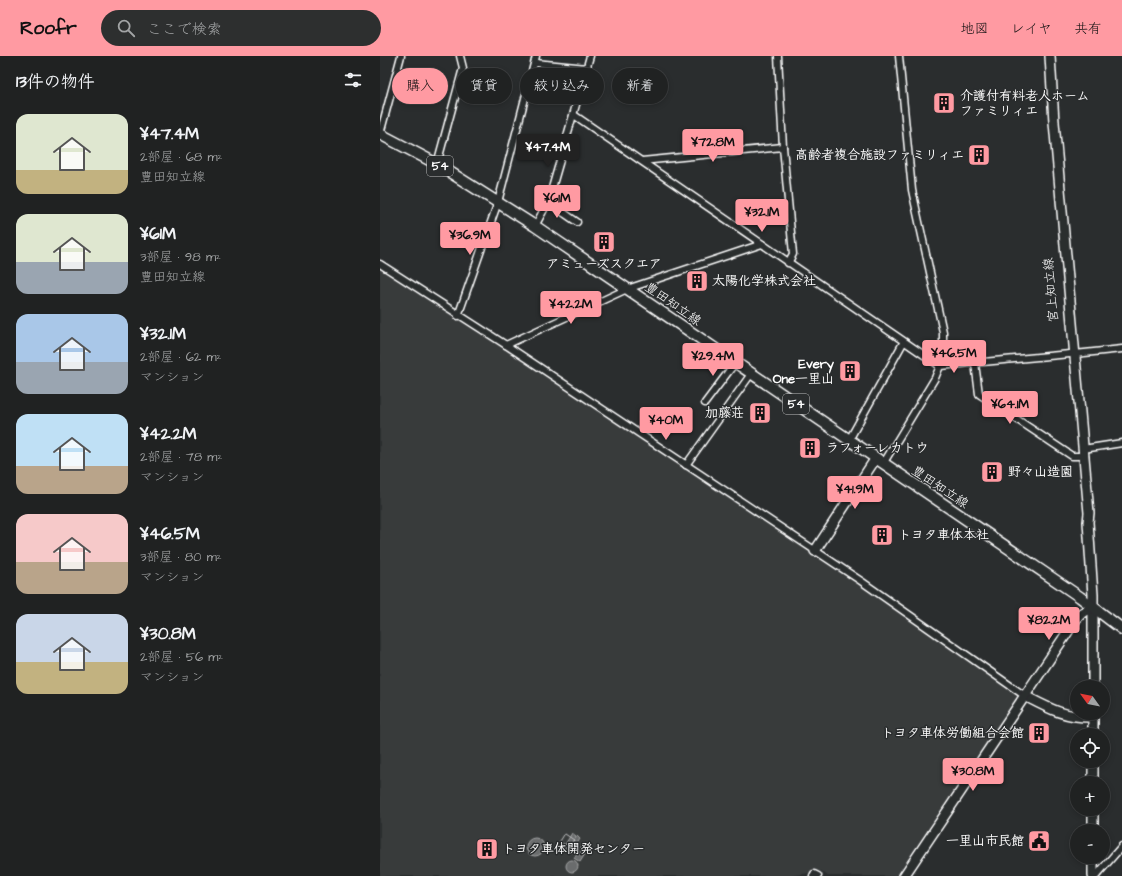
<!DOCTYPE html>
<html lang="ja">
<meta charset="utf-8">
<style>
:root{--surface:#202222;--page:#2d2f2f;--text:#f1f3f6;--muted:#a2a4a5;--line:#3d3f40;--accent:#ff9aa2}
body{margin:0;font-family:"Architects Daughter","Klee One",sans-serif;background:var(--page);color:var(--text);height:100vh;display:flex;flex-direction:column;font-size:15px;white-space:nowrap}
*{box-sizing:border-box;margin:0}
p{font-size:13px;color:var(--muted)}
.icon{flex:none;width:22px;height:22px;fill:none;stroke:currentColor;stroke-width:2;stroke-linecap:round;stroke-linejoin:round}
.map{position:relative;flex:1;overflow:hidden}
.details{display:flex;flex-direction:column;background:var(--surface);width:380px}
.details>*{flex:none}
.guide{position:absolute;left:12px;top:12px;width:380px;height:36px;display:flex;gap:8px}
.needle{width:26px;rotate:303deg}
.buttons{position:absolute;left:690px;top:624px;display:grid;gap:8px}
.buttons a{display:grid;place-items:center;width:40px;height:40px;border-radius:50%;background:var(--surface);box-shadow:0 2px 6px #0003,0 0 0 1px var(--line);font-size:20px}
.price{position:absolute;translate:-50% -34px;padding:0 9px;border-radius:4px;background:var(--accent);color:#111;font-size:13px;line-height:26px;filter:drop-shadow(0 1px 2px #0008)}
.price::after{content:'';position:absolute;left:50%;top:24px;width:12px;height:9px;margin-left:-6px;background:inherit;clip-path:polygon(0 0,100% 0,50% 100%)}
.price.active{background:#222;color:#fff}
ul{padding:0;list-style:none}
li{display:flex;align-items:center;gap:12px;height:100px;padding:0 16px}
li span{display:grid;place-items:center;flex:none;width:112px;height:80px;border-radius:12px;color:#555}
li>.icon{margin-inline-start:auto}
span .icon{width:48px;height:48px;fill:#fffc;stroke-width:1}
li b{font-size:17px}
h2{display:flex;justify-content:space-between;align-items:center;height:48px;padding:0 16px;font-size:17px}
.tag{padding:0 14px;border-radius:18px;background:var(--surface);box-shadow:0 2px 6px #0003,0 0 0 1px var(--line);font-size:14px;line-height:36px}
.tag.active{background:var(--accent);color:#111}
header{display:flex;align-items:center;gap:24px;box-sizing:border-box;height:56px;padding:0 20px;background:var(--accent);color:#111}
header strong{font-size:19px}
nav{display:flex;gap:22px;margin-inline-start:auto;font-size:14px}
.search{width:280px;height:36px;background:var(--page);display:flex;align-items:center;gap:10px;box-sizing:border-box;padding:0 14px;border-radius:22px;color:var(--muted);font-size:15px}
main{display:flex;flex:1;min-height:0}
.map>svg:first-child{display:block}
</style>
<header>
<strong>Roofr</strong>
<div class="search"><svg class="icon" aria-label="search" viewBox="0 0 24 24"><circle cx="10" cy="10" r="6"/><path d="M15 15l6 6"/></svg>ここで検索</div>
<nav><a>地図</a><a>レイヤ</a><a>共有</a></nav>
</header>
<main>
<section class="details">
<h2>13件の物件<svg class="icon" aria-label="filters" viewBox="0 0 24 24"><path d="M4 7h16M4 17h16"/><circle cx="9" cy="7" r="2"/><circle cx="15" cy="17" r="2"/></svg></h2>
<ul>
<li><span style="background:linear-gradient(#dfe7d0 70%,#c2b280 0)"><svg class="icon" aria-label="home" viewBox="0 0 24 24"><path d="M3 11l9-7 9 7M6 9v11h12V9"/></svg></span><div><b>¥47.4M</b><p>2部屋 · 68 m²</p><p>豊田知立線</p></div></li>
<li><span style="background:linear-gradient(#dfe7d0 60%,#9aa5b1 0)"><svg class="icon" aria-label="home" viewBox="0 0 24 24"><path d="M3 11l9-7 9 7M6 9v11h12V9"/></svg></span><div><b>¥61M</b><p>3部屋 · 98 m²</p><p>豊田知立線</p></div></li>
<li><span style="background:linear-gradient(#a9c7e8 60%,#9aa5b1 0)"><svg class="icon" aria-label="home" viewBox="0 0 24 24"><path d="M3 11l9-7 9 7M6 9v11h12V9"/></svg></span><div><b>¥32.1M</b><p>2部屋 · 62 m²</p><p>マンション</p></div></li>
<li><span style="background:linear-gradient(#bfe0f5 65%,#b9a48a 0)"><svg class="icon" aria-label="home" viewBox="0 0 24 24"><path d="M3 11l9-7 9 7M6 9v11h12V9"/></svg></span><div><b>¥42.2M</b><p>2部屋 · 78 m²</p><p>マンション</p></div></li>
<li><span style="background:linear-gradient(#f6c9c9 60%,#b9a48a 0)"><svg class="icon" aria-label="home" viewBox="0 0 24 24"><path d="M3 11l9-7 9 7M6 9v11h12V9"/></svg></span><div><b>¥46.5M</b><p>3部屋 · 80 m²</p><p>マンション</p></div></li>
<li><span style="background:linear-gradient(#c9d6e8 60%,#c2b280 0)"><svg class="icon" aria-label="home" viewBox="0 0 24 24"><path d="M3 11l9-7 9 7M6 9v11h12V9"/></svg></span><div><b>¥30.8M</b><p>2部屋 · 56 m²</p><p>マンション</p></div></li>
</ul>
</section>
<div class="map">
<svg width="742" height="820" viewBox="0 0 742 820">
<rect width="100%" height="100%" fill="#2a2d2e"/>
<filter id="ink" filterUnits="userSpaceOnUse"><feTurbulence type="fractalNoise" baseFrequency=".025" numOctaves="2"/><feDisplacementMap in="SourceGraphic" scale="8" xChannelSelector="R" yChannelSelector="G"/><feConvolveMatrix kernelMatrix="1 2 1 2 8 2 1 2 1" color-interpolation-filters="sRGB"/></filter>
<g filter="url(#ink)">
<polygon fill="#373a3b" points="0,209 615,618 638,637 639,640 519,820 448,820 441,815 410,820 0,820"/>
<g fill="#6a6c6d" stroke="#a6a7a7">
<polygon points="192,777 196,780 191,788 197,780 200,783 191,797 183,792"/>
<circle cx="155" cy="791" r="9"/>
<polygon points="203,788 209,792 200,806 194,802"/>
<circle cx="192" cy="810" r="6"/>
</g>
<g fill="none" stroke-linecap="round" stroke-linejoin="round">
<polygon stroke="#c3c4c5" stroke-width="1" points="185,778 194,784 189,791 180,786"/>
<g stroke="#fff" stroke-width="9">
<g id="street">
<polyline points="398,0 403,91 413,198 408,207"/>
<polyline points="155,7 207,12"/>
<polyline points="194,59 560,310 563,288 563,276 532,134 519,0"/>
<polyline points="0,78 21,0"/>
<polyline points="262,105 403,91"/>
<polyline points="57,108 83,12 80,0"/>
<polyline points="168,146 197,166"/>
<polyline points="155,170 168,146 210,0"/>
<polyline points="0,208 126,289 481,525 645,640"/>
<polyline points="78,260 118,146 156,0"/>
<polyline points="126,289 247,233 382,188"/>
<polyline points="695,298 742,293"/>
<polyline points="595,307 599,338 692,400 699,400"/>
<polyline points="325,347 355,307"/>
<polyline points="469,384 523,287"/>
<polyline points="703,393 742,387"/>
<polyline points="503,408 555,322 560,310 690,298"/>
<polyline points="306,409 371,318"/>
<polyline points="433,820 434,818 438,820"/>
<polyline points="716,820 742,790"/>
</g>
</g>
<g stroke="#fff" stroke-width="12">
<g id="secondary">
<polyline points="670,0 674,66 709,457 708,466 713,539 713,631"/>
<polyline points="435,495 496,402"/>
<path d="M645 640C668 652 685 662 713 661"/>
<polyline points="713,657 713,679"/>
<polyline points="713,727 713,705"/>
<polyline points="713,775 713,753"/>
<polyline points="524,820 697,562 702,557 713,552"/>
<polyline points="713,820 713,801"/>
</g>
</g>
<g stroke="#fff" stroke-width="13">
<polyline id="primary" points="0,78 57,108 155,170 700,541 742,573"/>
</g>
<use href="#street" stroke="#2a2d2e" stroke-width="6"/>
<use href="#secondary" stroke="#2a2d2e" stroke-width="9"/>
<use href="#primary" stroke="#2a2d2e" stroke-width="10"/>
</g>
</g>
<defs>
<g id="building-square" transform="scale(1.15)"><rect x="-9" y="-9" width="18" height="18" rx="4" fill="#ff9aa2" stroke="#2a2d2e"/><path d="M-4-6H4V6H1V3H-1V6H-4ZM-2.5-4.3h1.7v1.8h-1.7ZM.8-4.3h1.7v1.8H.8ZM-2.5-1h1.7V.8h-1.7ZM.8-1h1.7V.8H.8Z" fill="#111"/></g>
<g id="civic-square" transform="scale(1.15)"><rect x="-9" y="-9" width="18" height="18" rx="4" fill="#ff9aa2" stroke="#2a2d2e"/><path d="M-.6-6.5H3V-4.5H.6V-3L4-1V1h2V6H-6V1h2V-1L-.6-3ZM-1.2 2.5V6h2.4V2.5Z" fill="#111"/></g>
</defs>
<g fill-rule="evenodd">
<use href="#building-square" x="564" y="47"/>
<use href="#building-square" x="599" y="99"/>
<use href="#building-square" x="224" y="186"/>
<use href="#building-square" x="317" y="225"/>
<use href="#building-square" x="470" y="315"/>
<use href="#building-square" x="380" y="357"/>
<use href="#building-square" x="430" y="392"/>
<use href="#building-square" x="612" y="416"/>
<use href="#building-square" x="502" y="479"/>
<use href="#building-square" x="659" y="677"/>
<use href="#civic-square" x="659" y="785"/>
<use href="#building-square" x="107" y="793"/>
</g>
<g text-anchor="middle" dominant-baseline="central" stroke-width="3" stroke-linejoin="round" paint-order="stroke">
<g fill="#2a2d2e" stroke="#bfc0c0" stroke-width="1">
<rect x="47" y="100" width="26" height="20" rx="3"/>
<rect x="403" y="338" width="26" height="20" rx="3"/>
</g>
<g font-size="12" font-weight="bold" fill="#fff">
<text x="60" y="110">54</text>
<text x="416" y="348">54</text>
</g>
<g font-size="13" font-weight="bold" fill="#fff" stroke="#2a2d2e" text-anchor="start">
<text x="580" y="40">介護付有料老人ホーム<tspan x="580" dy="15">ファミリィエ</tspan></text>
<text x="584" y="99" text-anchor="end">高齢者複合施設ファミリィエ</text>
<text x="224" y="208" text-anchor="middle">アミューズスクエア</text>
<text x="332" y="225">太陽化学株式会社</text>
<text x="454" y="308" text-anchor="end">Every<tspan x="454" dy="15">One一里山</tspan></text>
<text x="364" y="357" text-anchor="end">加藤荘</text>
<text x="446" y="392">ラフォーレカトウ</text>
<text x="628" y="416">野々山造園</text>
<text x="518" y="479">トヨタ車体本社</text>
<text x="644" y="677" text-anchor="end">トヨタ車体労働組合会館</text>
<text x="644" y="785" text-anchor="end">一里山市民館</text>
<text x="122" y="793">トヨタ車体開発センター</text>
</g>
<g font-size="13" fill="#fff" stroke="#2a2d2e">
<text transform="translate(671 234) rotate(-95)">宮上知立線</text>
<text transform="translate(293 248) rotate(35)">豊田知立線</text>
<text transform="translate(560 431) rotate(34)">豊田知立線</text>
</g>
</g>
</svg>
<div class="buttons">
<a><svg class="needle" viewBox="-14 -14 28 28"><path d="M0-13l5 13h-10z" fill="#e53935"/><path d="M0 13l5-13h-10z" fill="#a2a4a5"/></svg></a>
<a><svg class="icon" aria-label="locate" viewBox="0 0 24 24"><circle cx="12" cy="12" r="6"/><path d="M12 2v4M12 18v4M2 12h4M18 12h4"/></svg></a>
<a>+</a>
<a>−</a>
</div>
<b class="price" style="left:333px;top:107px">¥72.8M</b>
<b class="price active" style="left:168px;top:112px">¥47.4M</b>
<b class="price" style="left:177px;top:163px">¥61M</b>
<b class="price" style="left:382px;top:177px">¥32.1M</b>
<b class="price" style="left:90px;top:200px">¥36.9M</b>
<b class="price" style="left:191px;top:269px">¥42.2M</b>
<b class="price" style="left:574px;top:318px">¥46.5M</b>
<b class="price" style="left:333px;top:321px">¥29.4M</b>
<b class="price" style="left:630px;top:369px">¥64.1M</b>
<b class="price" style="left:286px;top:385px">¥40M</b>
<b class="price" style="left:475px;top:454px">¥41.9M</b>
<b class="price" style="left:669px;top:585px">¥82.2M</b>
<b class="price" style="left:593px;top:736px">¥30.8M</b>
<div class="guide">
<a class="tag active">購入</a>
<a class="tag">賃貸</a>
<a class="tag">絞り込み</a>
<a class="tag">新着</a>
</div>
</div>
</main>
